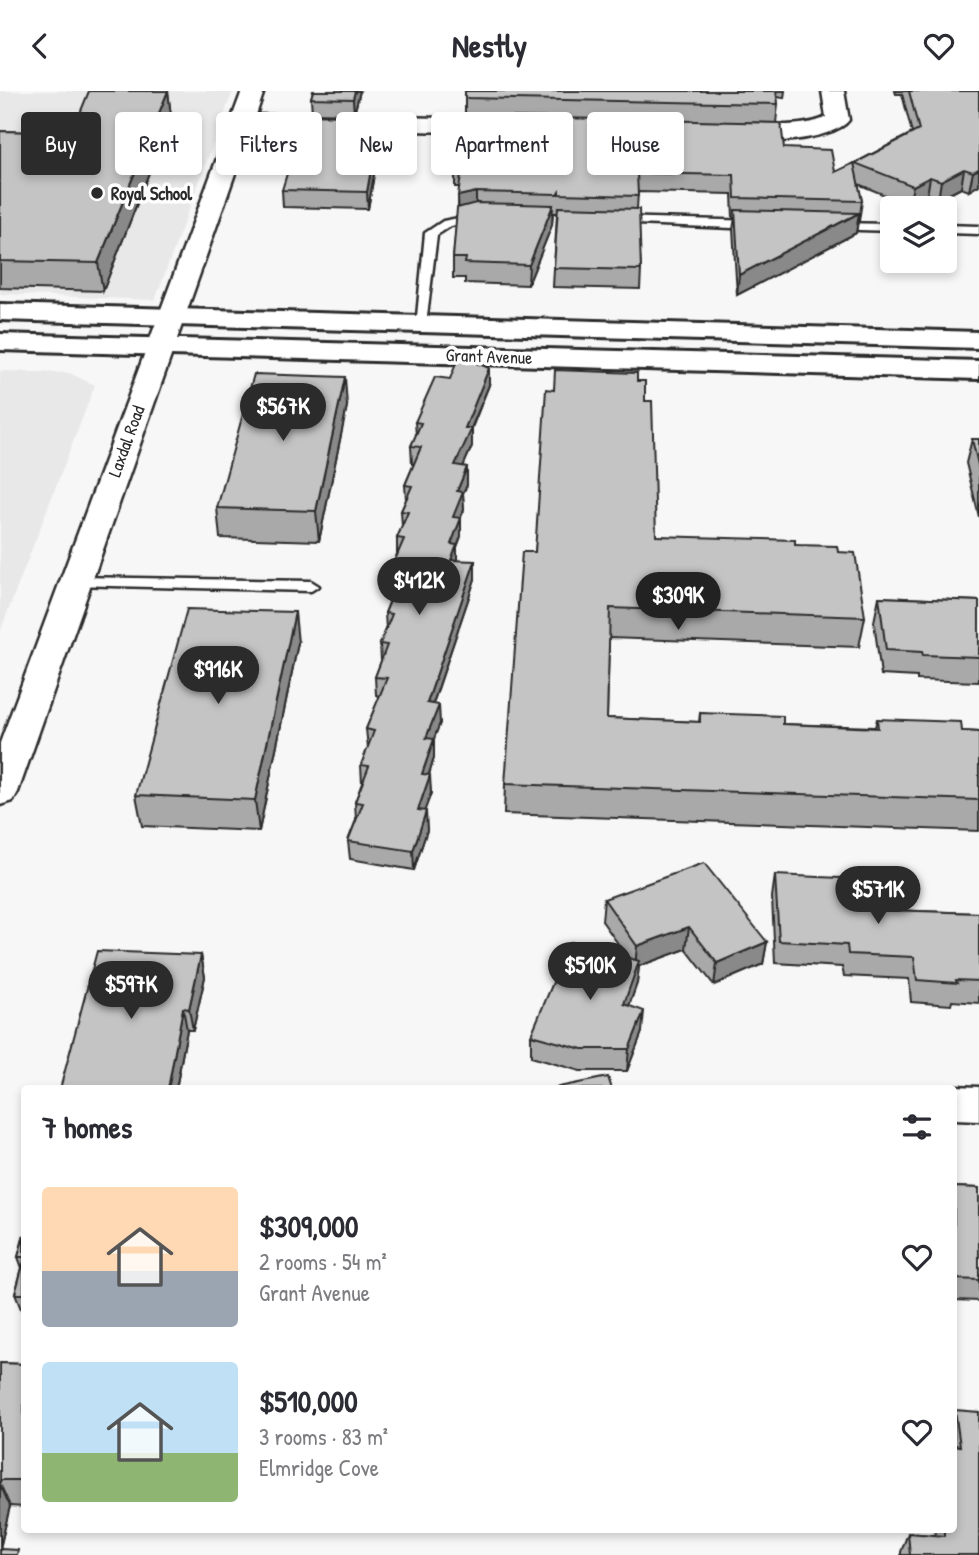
<!DOCTYPE html>
<meta charset="utf-8">
<style>
:root{--surface:#fff;--page:#f7f7f7;--text:#2b2b33;--muted:#7c7c81;--accent:#2b2b2b}
body{margin:0;font-family:"Patrick Hand",sans-serif;background:var(--page);color:var(--text);height:100vh;display:flex;flex-direction:column;font-size:26px;white-space:nowrap}
*{box-sizing:border-box;margin:0}
p{font-size:23px;color:var(--muted)}
.icon{flex:none;width:38px;height:38px;fill:none;stroke:currentColor;stroke-width:2;stroke-linecap:round;stroke-linejoin:round}
.map{position:relative;flex:1;overflow:hidden}
.sheet{position:absolute;left:21px;top:994px;width:936px;height:448px;display:flex;flex-direction:column;background:var(--surface);border-radius:7px;box-shadow:0 4px 10px #0003}
.sheet>*{flex:none}
.top-card{position:absolute;left:21px;top:21px;width:938px;height:63px;display:flex;gap:14px}
.buttons{position:absolute;left:880px;top:105px;display:grid;gap:14px}
.buttons a{display:grid;place-items:center;width:77px;height:77px;border-radius:7px;background:var(--surface);box-shadow:0 4px 10px #0003;font-size:35px}
.price{position:absolute;translate:-50% -60px;padding:0 16px;border-radius:24px;background:var(--accent);color:#fff;font-size:23px;line-height:46px;filter:drop-shadow(0 2px 4px #0008)}
.price::after{content:'';position:absolute;left:50%;top:42px;width:21px;height:16px;margin-left:-10px;background:inherit;clip-path:polygon(0 0,100% 0,50% 100%)}
.price.current{background:#222;color:#fff}
ul{padding:0;list-style:none}
li{display:flex;align-items:center;gap:21px;height:175px;padding:0 21px}
li span{display:grid;place-items:center;flex:none;width:196px;height:140px;border-radius:7px;color:#555}
li>.icon{margin-inline-start:auto}
span .icon{width:84px;height:84px;fill:#fffc;stroke-width:1}
li b{font-size:30px}
h2{display:flex;justify-content:space-between;align-items:center;height:84px;padding:0 21px;font-size:30px}
.chip{padding:0 24px;border-radius:7px;background:var(--surface);box-shadow:0 4px 10px #0003;font-size:24px;line-height:63px}
.chip.current{background:var(--accent);color:#fff}
header{display:flex;justify-content:space-between;align-items:center;height:91px;padding:0 21px;background:var(--surface);font-size:32px;font-weight:700}
.map>svg:first-child{display:block}
</style>
<header><svg class="icon" aria-label="back" viewBox="0 0 24 24"><path d="M15 5l-7 7 7 7"/></svg>Nestly<svg class="icon" aria-label="heart" viewBox="0 0 24 24"><path d="M12 20l-8-8c-3-5 5-10 8-4 3-6 11-1 8 4z"/></svg></header>
<div class="map">
<svg width="979" height="1464" viewBox="0 0 979 1464">
<rect width="100%" height="100%" fill="#f7f7f7"/>
<filter id="ink" filterUnits="userSpaceOnUse"><feTurbulence type="fractalNoise" baseFrequency=".0143" numOctaves="2"/><feDisplacementMap in="SourceGraphic" scale="14" xChannelSelector="R" yChannelSelector="G"/><feConvolveMatrix kernelMatrix="1 2 1 2 8 2 1 2 1" color-interpolation-filters="sRGB"/></filter>
<g filter="url(#ink)">
<g fill="#e8e8e8">
<polygon points="0,0 233,0 155,209 0,203"/>
<polygon points="0,280 69,282 95,294 0,541"/>
</g>
<g fill="none" stroke-linecap="round" stroke-linejoin="round">
<g stroke="#2b2b2b" stroke-width="5">
<g id="service">
<polygon points="479,123 485,126 483,128 451,135 437,144 426,233 416,236 425,142 443,130"/>
<polygon points="616,126 756,130 762,134 756,138 612,132 610,130"/>
<polygon points="833,132 892,133 892,140 829,138 829,134"/>
<polygon points="945,134 979,135 979,143 945,142"/>
<polygon points="76,486 311,490 319,495 311,500 71,494 68,491"/>
</g>
</g>
<g stroke="#2b2b2b" stroke-width="5">
<g id="minor">
<polygon points="242,0 264,0 256,24 510,28 521,35 510,42 251,37 18,701 13,710 0,714 0,652"/>
<path d="M822 0H844L849 29C834 51 734 59 721 40 730 27 800 42 826 26Z"/>
<polygon points="954,995 979,996 979,1030 954,1029 954,998 946,998"/>
</g>
</g>
<g stroke="#2b2b2b" stroke-width="6">
<g id="secondary">
<polygon points="0,213 979,241 979,257 0,229"/>
<polygon points="0,243 979,270 979,288 0,259"/>
</g>
</g>
<use href="#service" fill="#fff" fill-rule="evenodd"/>
<use href="#minor" fill="#fff" fill-rule="evenodd"/>
<use href="#secondary" fill="#fff" fill-rule="evenodd"/>
</g>
<g fill="#a9a9a9" stroke="#2b2b2b" stroke-width="2">
<polygon points="168,0 171,25 103,200 0,197 0,40 72,42"/>
<polygon points="313,0 360,0 354,23 312,22 311,7"/>
<polygon points="465,0 785,0 784,7 777,6 778,13 776,32 465,26"/>
<polygon points="895,0 979,0 979,94 969,100 961,97 938,109 927,105 909,114 858,93 862,110 859,130 858,130 856,142 737,204 733,138 735,127 733,127 732,103 638,101 637,118 641,179 640,198 553,196 557,122 553,122 552,134 528,194 465,192 465,187 453,187 453,167 458,116 459,96 455,96 455,77 784,57 835,81 854,75 855,72 912,42 902,3 896,3"/>
<polygon points="348,25 348,32 380,49 368,118 283,116 282,99"/>
<polygon points="637,290 645,310 656,445 795,454 838,461 865,526 859,556 609,547 607,627 699,631 700,622 783,633 875,636 877,628 962,640 979,641 979,740 504,723 505,693 535,461 554,299"/>
<polygon points="489,294 472,337 472,355 463,375 467,376 467,394 463,402 464,419 460,427 461,445 457,456 457,469 475,488 433,613 440,632 433,648 434,667 429,684 431,702 424,720 427,739 414,779 350,768 348,750 356,729 355,711 362,692 361,674 368,657 366,638 380,605 376,604 375,586 381,570 380,553 386,539 385,522 396,495 393,494 392,476 397,463 397,447 402,436 401,420 406,409 405,394 414,373 412,373 411,355 416,345 415,331"/>
<polygon points="347,315 319,450 220,447 217,417"/>
<polygon points="972,348 979,348 979,426 966,372"/>
<polygon points="879,506 979,510 979,591 917,589 917,586 881,584 874,531"/>
<polygon points="298,552 259,740 142,735 136,704"/>
<polygon points="775,784 888,819 979,822 979,912 952,910 951,914 911,911 909,888 844,885 842,876 775,872 772,806"/>
<polygon points="604,808 767,851 763,873 714,894 686,858 639,875 637,892 629,915 642,941 627,980 580,980 531,966 531,944 628,867 602,830"/>
<polygon points="201,864 205,886 193,939 187,939 176,998 60,998"/>
<polygon points="954,1096 979,1097 979,1210 954,1209"/>
<polygon points="24,1144 24,1223 23,1223 15,1203 22,1177 18,1166"/>
<polygon points="0,1272 24,1273 24,1416 10,1415 0,1457"/>
<polygon points="955,1319 979,1464 901,1464 901,1461 908,1442 935,1444 934,1438 954,1438 954,1323"/>
</g>
<g fill="#898989" stroke="#2b2b2b" stroke-width="2">
<polygon points="168,0 171,25 103,200 98,172"/>
<polygon points="355,0 360,0 354,23 353,8"/>
<polygon points="379,33 380,49 368,118 367,101"/>
<polygon points="964,78 961,97 938,109 941,90"/>
<polygon points="979,78 979,94 969,100 973,81"/>
<polygon points="930,86 927,105 909,114 913,95"/>
<polygon points="476,101 476,120 459,124 458,105"/>
<polygon points="553,114 552,134 528,194 529,174"/>
<polygon points="859,122 856,142 737,204 739,184"/>
<polygon points="489,277 489,294 470,340 472,337 472,355 456,392 455,374 465,337"/>
<polygon points="345,286 347,315 319,450 316,420"/>
<polygon points="467,376 467,394 463,402 464,419 453,444 453,426 457,400"/>
<polygon points="461,427 461,445 457,456 457,472 452,487 451,453"/>
<polygon points="475,470 475,488 427,630 427,612"/>
<polygon points="295,521 298,552 259,740 255,709"/>
<polygon points="439,614 440,632 427,666 426,647"/>
<polygon points="434,648 434,667 423,701 422,683"/>
<polygon points="430,684 431,702 418,738 418,719"/>
<polygon points="426,720 427,739 414,779 413,760"/>
<polygon points="689,836 686,858 639,875 637,892 622,935 624,913 635,877 637,855"/>
<polygon points="767,851 763,873 714,894 717,872"/>
<polygon points="201,864 205,886 193,939 189,918"/>
<polygon points="183,917 187,939 176,998 168,998"/>
<polygon points="644,920 642,941 627,980 629,958"/>
<polygon points="0,1393 10,1415 0,1457"/>
</g>
<g fill="#c4c4c4" stroke="#2b2b2b" stroke-width="2">
<polygon points="89,0 168,0 98,172 0,170 0,40 72,42"/>
<polygon points="313,0 355,0 353,8 311,7"/>
<polygon points="465,0 776,0 778,13 465,7"/>
<polygon points="909,0 979,0 979,78 973,81 964,78 941,90 930,86 913,95 855,72 919,39"/>
<polygon points="305,24 348,25 346,32 379,33 367,101 282,99"/>
<polygon points="462,25 781,32 784,57 831,59 835,81 854,72 862,110 735,107 734,84 637,82 638,105 559,103 559,100 557,103 476,101 458,105 462,77 455,77"/>
<polygon points="476,112 553,114 529,174 465,172 466,167 453,167 457,117"/>
<polygon points="558,116 639,118 641,179 554,177"/>
<polygon points="735,119 859,122 739,184"/>
<polygon points="459,265 489,277 465,337 472,337 455,374 467,376 457,400 463,401 453,426 461,427 451,453 457,454 451,469 475,470 427,612 439,614 426,647 434,648 422,683 430,684 418,719 426,720 413,760 348,750 363,712 355,711 369,675 361,674 374,640 366,638 387,587 375,586 387,554 380,553 392,523 385,522 403,478 392,476 404,448 397,447 408,421 401,420 412,395 405,394 421,356 411,355 421,332 415,331 435,286 450,288"/>
<polygon points="555,279 637,282 637,290 645,290 645,310 652,310 656,445 795,449 795,454 837,455 838,461 855,462 865,526 610,517 607,627 700,631 700,622 783,625 783,633 878,637 877,628 961,631 962,640 979,641 979,709 505,693 522,461 535,461 546,298 554,299"/>
<polygon points="254,283 345,286 316,420 217,417"/>
<polygon points="972,348 979,348 979,378"/>
<polygon points="879,506 979,510 979,566 923,564 922,561 886,559"/>
<polygon points="187,518 295,521 255,709 136,704"/>
<polygon points="704,772 767,851 717,872 689,836 637,855 604,808"/>
<polygon points="775,784 884,789 888,819 979,822 979,890 956,889 957,892 917,889 914,866 848,863 847,854 779,850"/>
<polygon points="570,851 639,870 624,913 644,920 629,958 582,958 531,944"/>
<polygon points="97,860 201,864 189,918 183,917 168,998 60,998"/>
<polygon points="608,986 612,998 549,998"/>
<polygon points="954,1096 979,1097 979,1189 954,1188"/>
<polygon points="24,1144 24,1166 18,1166"/>
<polygon points="24,1170 24,1203 15,1203"/>
<polygon points="0,1272 24,1273 24,1389 0,1389"/>
<polygon points="955,1319 979,1321 979,1464 910,1464 908,1442 944,1445 944,1438 954,1438 954,1354 960,1355"/>
<polygon points="0,1458 18,1459 17,1464 0,1464"/>
</g>
</g>
<circle fill="#2b2b2b" stroke="#fff" stroke-width="2.5" cx="97" cy="102" r="7"/>
<g text-anchor="middle" dominant-baseline="central" stroke-width="7" stroke-linejoin="round" paint-order="stroke">
<g font-size="18" font-weight="bold" fill="#2b2b2b" stroke="#fff" text-anchor="start">
<text x="111" y="102">Royal School</text>
</g>
<g font-size="18" fill="#2b2b2b" stroke="#fff">
<text transform="translate(489 265) rotate(2)">Grant Avenue</text>
<text transform="translate(126 350) rotate(-70)">Laxdal Road</text>
</g>
</g>
</svg>
<div class="buttons">
<a><svg class="icon" aria-label="layers" viewBox="0 0 24 24"><path d="M12 4l9 5-9 5-9-5zM3 14l9 5 9-5"/></svg></a>
</div>
<b class="price" style="left:283px;top:352px">$567K</b>
<b class="price" style="left:419px;top:526px">$412K</b>
<b class="price current" style="left:678px;top:541px">$309K</b>
<b class="price" style="left:218px;top:615px">$916K</b>
<b class="price" style="left:878px;top:835px">$571K</b>
<b class="price" style="left:590px;top:911px">$510K</b>
<b class="price" style="left:131px;top:930px">$597K</b>
<div class="top-card">
<a class="chip current">Buy</a>
<a class="chip">Rent</a>
<a class="chip">Filters</a>
<a class="chip">New</a>
<a class="chip">Apartment</a>
<a class="chip">House</a>
</div>
<section class="sheet">
<h2>7 homes<svg class="icon" aria-label="filters" viewBox="0 0 24 24"><path d="M4 7h16M4 17h16"/><circle cx="9" cy="7" r="2"/><circle cx="15" cy="17" r="2"/></svg></h2>
<ul>
<li><span style="background:linear-gradient(#ffd9b3 60%,#9aa5b1 0)"><svg class="icon" aria-label="home" viewBox="0 0 24 24"><path d="M3 11l9-7 9 7M6 9v11h12V9"/></svg></span><div><b>$309,000</b><p>2 rooms · 54 m²</p><p>Grant Avenue</p></div><svg class="icon" aria-label="heart" viewBox="0 0 24 24"><path d="M12 20l-8-8c-3-5 5-10 8-4 3-6 11-1 8 4z"/></svg></li>
<li><span style="background:linear-gradient(#bfe0f5 65%,#8fb573 0)"><svg class="icon" aria-label="home" viewBox="0 0 24 24"><path d="M3 11l9-7 9 7M6 9v11h12V9"/></svg></span><div><b>$510,000</b><p>3 rooms · 83 m²</p><p>Elmridge Cove</p></div><svg class="icon" aria-label="heart" viewBox="0 0 24 24"><path d="M12 20l-8-8c-3-5 5-10 8-4 3-6 11-1 8 4z"/></svg></li>
</ul>
</section>
</div>
